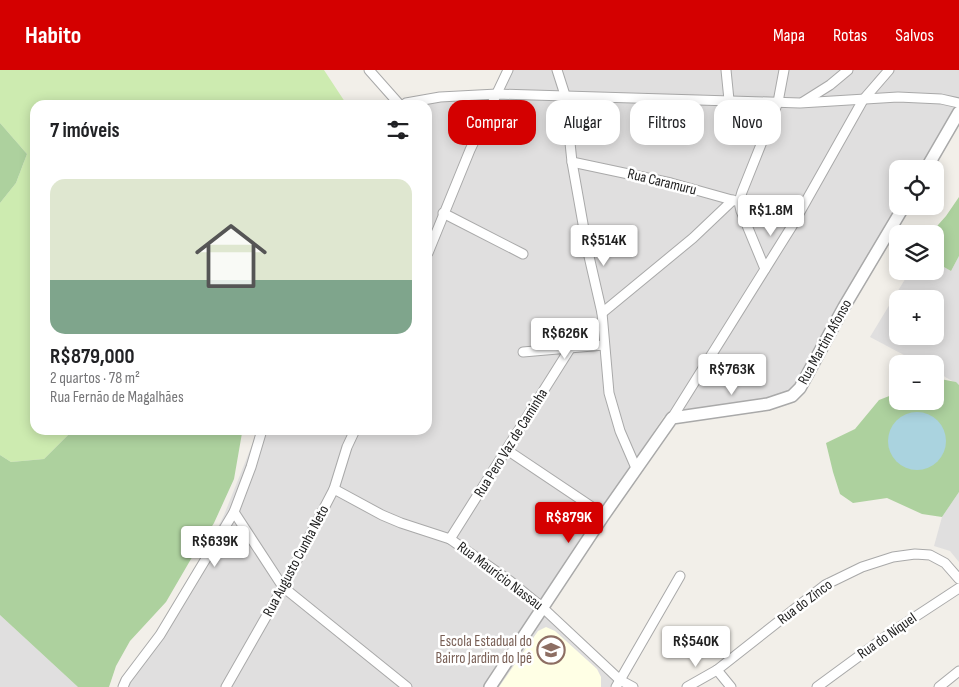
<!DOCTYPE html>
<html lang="pt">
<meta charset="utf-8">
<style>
:root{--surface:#fff;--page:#f6f6f6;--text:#202124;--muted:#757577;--line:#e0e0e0;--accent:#d40000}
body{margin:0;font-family:"Sofia Sans Condensed",sans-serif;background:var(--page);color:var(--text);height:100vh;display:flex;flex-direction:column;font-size:19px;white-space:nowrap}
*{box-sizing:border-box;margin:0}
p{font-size:16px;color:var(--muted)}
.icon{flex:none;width:28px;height:28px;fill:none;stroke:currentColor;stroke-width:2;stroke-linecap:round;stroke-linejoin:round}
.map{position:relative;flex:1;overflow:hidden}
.panel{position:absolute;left:30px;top:30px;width:402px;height:335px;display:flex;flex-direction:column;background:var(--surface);border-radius:15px;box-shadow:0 2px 12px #0003}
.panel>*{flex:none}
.banner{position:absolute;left:448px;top:30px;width:436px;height:45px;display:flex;gap:10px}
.buttons{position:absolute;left:889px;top:90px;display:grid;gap:10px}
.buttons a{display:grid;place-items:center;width:55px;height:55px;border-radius:10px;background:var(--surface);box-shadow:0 2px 12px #0003;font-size:25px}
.price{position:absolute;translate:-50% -42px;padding:0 11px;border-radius:5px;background:#fff;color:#222;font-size:16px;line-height:32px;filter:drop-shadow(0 1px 2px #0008)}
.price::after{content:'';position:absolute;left:50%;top:30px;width:15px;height:11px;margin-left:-8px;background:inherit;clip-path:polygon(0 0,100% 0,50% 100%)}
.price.current{background:var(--accent);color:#fff}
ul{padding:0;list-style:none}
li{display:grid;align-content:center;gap:10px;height:265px;padding:0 20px}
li+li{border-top:1px solid var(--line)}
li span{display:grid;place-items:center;height:155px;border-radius:15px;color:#555}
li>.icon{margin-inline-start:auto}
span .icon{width:90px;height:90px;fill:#fffc;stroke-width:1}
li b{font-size:21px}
h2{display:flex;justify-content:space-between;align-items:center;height:60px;padding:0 20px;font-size:21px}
.pill{padding:0 18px;border-radius:15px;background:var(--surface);box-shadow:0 2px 12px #0003;font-size:18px;line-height:45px}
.pill.current{background:var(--accent);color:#fff}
header{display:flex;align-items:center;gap:30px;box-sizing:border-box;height:70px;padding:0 25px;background:var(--accent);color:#fff}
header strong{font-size:24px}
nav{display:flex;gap:28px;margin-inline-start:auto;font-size:18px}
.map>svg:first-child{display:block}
</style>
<header>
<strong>Habito</strong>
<nav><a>Mapa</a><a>Rotas</a><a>Salvos</a></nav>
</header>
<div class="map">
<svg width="959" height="617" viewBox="0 0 959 617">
<rect width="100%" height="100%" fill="#f2efe9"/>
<g fill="#e0dfdf" fill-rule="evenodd">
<polygon points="507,0 959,0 959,43 953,41 920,99 898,99 898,136 795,317 780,328 758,334 664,346 539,539 614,610 610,617 118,617 156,565 193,507 224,445 258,360 428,360 428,35 400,35 497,22"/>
<path d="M959 186V315L935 301V294H921L870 267 910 201H935V192L951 201ZM898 229H935V266H898Z"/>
<polygon points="959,422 959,492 950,481 934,476 942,447"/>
<polygon points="0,545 78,617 0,617"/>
</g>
<polygon fill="#ffffe5" points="546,557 555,561 597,599 601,607 601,617 499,617 538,561"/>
<polygon fill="#cdebb0" points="0,0 324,0 347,35 35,35 35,360 73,360 44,389 11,392 0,385 0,133 16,113 27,84 0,53"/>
<g fill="#add19e">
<polygon points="0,53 27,84 16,113 0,133"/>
<polygon points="959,127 959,186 951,201 935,192 935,164 930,164 946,146"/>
<polygon points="935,308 956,312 959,315 959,422 942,447 922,444 887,428 853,433 840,424 833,402 826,373 855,359 879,330 897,323 898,331 935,331"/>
<polygon points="73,360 239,360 242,363 234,409 214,453 191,489 166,532 130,571 116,596 109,617 78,617 0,545 0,385 11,392 44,389"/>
</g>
<circle fill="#aad3df" cx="917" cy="371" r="29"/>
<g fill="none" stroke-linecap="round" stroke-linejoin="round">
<g stroke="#a9a9a9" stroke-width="11">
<g id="minor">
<polyline points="369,0 400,35"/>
<polyline points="557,0 565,25 572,92 588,182 602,243 609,323 620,361 636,398"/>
<polyline points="726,0 729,30"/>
<polyline points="803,32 830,15 848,0"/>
<polyline points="403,35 406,33 440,27 497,24 800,33 898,27 941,29 959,33"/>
<polyline points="572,92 671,113 739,132 741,141 765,199"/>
<polyline points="739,132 742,122 778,32 784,0"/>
<polyline points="443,143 523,184"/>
<polyline points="428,183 470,80 508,0"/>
<polyline points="602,243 693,168 733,130"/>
<polyline points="523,282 604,275"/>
<polyline points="672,348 792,156 863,30 889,0"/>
<polyline points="507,380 604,445"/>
<polyline points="334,419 382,445 401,453 450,469 510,511 543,538 620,610 633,617"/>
<polyline points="234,442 283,517 407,617"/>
<polyline points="450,469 571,277"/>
<polyline points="717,600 731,617"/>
<polyline points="123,617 126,610 160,565 234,442 251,397 262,360"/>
<polyline points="226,617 283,517 334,419 347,377 355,360"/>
<polyline points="616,617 680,506"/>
<polyline points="687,617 717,600 825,515 862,497 893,487 915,484 930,485 945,493 959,509"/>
<polyline points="817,617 892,562 959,518"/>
<polyline points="939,617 959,601"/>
</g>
</g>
<g stroke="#a9a9a9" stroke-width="14">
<g id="tertiary">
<polyline points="926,99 959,42"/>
<polyline points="490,617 604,445 672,348 768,334 792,326 800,318 844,237 904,136"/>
</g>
</g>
<use href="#minor" stroke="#fff" stroke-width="9"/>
<use href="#tertiary" stroke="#fff" stroke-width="11"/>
</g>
<defs>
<g id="school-ring" transform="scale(1.4375)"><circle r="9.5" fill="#fff" stroke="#8d6e63" stroke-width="1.5"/><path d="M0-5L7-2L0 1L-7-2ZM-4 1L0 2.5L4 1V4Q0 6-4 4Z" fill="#8d6e63"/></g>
</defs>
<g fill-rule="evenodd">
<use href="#school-ring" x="551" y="580"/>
</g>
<g text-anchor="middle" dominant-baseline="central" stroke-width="5" stroke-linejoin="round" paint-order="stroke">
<g font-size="15" fill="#222" stroke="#fff">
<text transform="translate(662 112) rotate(14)">Rua Caramuru</text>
<text transform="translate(825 272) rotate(-61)">Rua Martim Afonso</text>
<text transform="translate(511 373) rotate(-58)">Rua Pero Vaz de Caminha</text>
<text transform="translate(296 491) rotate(-62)">Rua Augusto Cunha Neto</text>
<text transform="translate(500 506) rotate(37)">Rua Maurício Nassau</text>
<text transform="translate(805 532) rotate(-37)">Rua do Zinco</text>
<text transform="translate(887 566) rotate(-35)">Rua do Níquel</text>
</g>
<g font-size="15" fill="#785e54" stroke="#fff" text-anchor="end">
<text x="532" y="571">Escola Estadual do<tspan x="532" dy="17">Bairro Jardim do Ipê</tspan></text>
</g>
</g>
</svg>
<div class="buttons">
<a><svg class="icon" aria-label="locate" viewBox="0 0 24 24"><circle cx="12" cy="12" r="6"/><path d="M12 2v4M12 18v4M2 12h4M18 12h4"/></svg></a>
<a><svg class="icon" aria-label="layers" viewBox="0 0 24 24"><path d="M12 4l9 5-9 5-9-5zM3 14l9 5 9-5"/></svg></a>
<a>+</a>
<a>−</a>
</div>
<b class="price" style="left:771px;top:167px">R$1.8M</b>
<b class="price" style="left:604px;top:197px">R$514K</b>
<b class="price" style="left:565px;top:290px">R$626K</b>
<b class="price" style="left:732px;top:326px">R$763K</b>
<b class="price current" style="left:569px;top:474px">R$879K</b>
<b class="price" style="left:215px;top:498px">R$639K</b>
<b class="price" style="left:696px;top:598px">R$540K</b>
<div class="banner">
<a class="pill current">Comprar</a>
<a class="pill">Alugar</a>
<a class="pill">Filtros</a>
<a class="pill">Novo</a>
</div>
<section class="panel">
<h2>7 imóveis<svg class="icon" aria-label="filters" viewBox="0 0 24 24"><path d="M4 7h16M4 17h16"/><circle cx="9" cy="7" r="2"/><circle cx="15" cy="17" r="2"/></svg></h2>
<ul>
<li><span style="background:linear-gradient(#dfe7d0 65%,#7fa58c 0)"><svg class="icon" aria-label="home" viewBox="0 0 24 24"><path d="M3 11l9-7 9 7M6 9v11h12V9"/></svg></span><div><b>R$879,000</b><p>2 quartos · 78 m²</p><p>Rua Fernão de Magalhães</p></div></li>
</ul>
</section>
</div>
